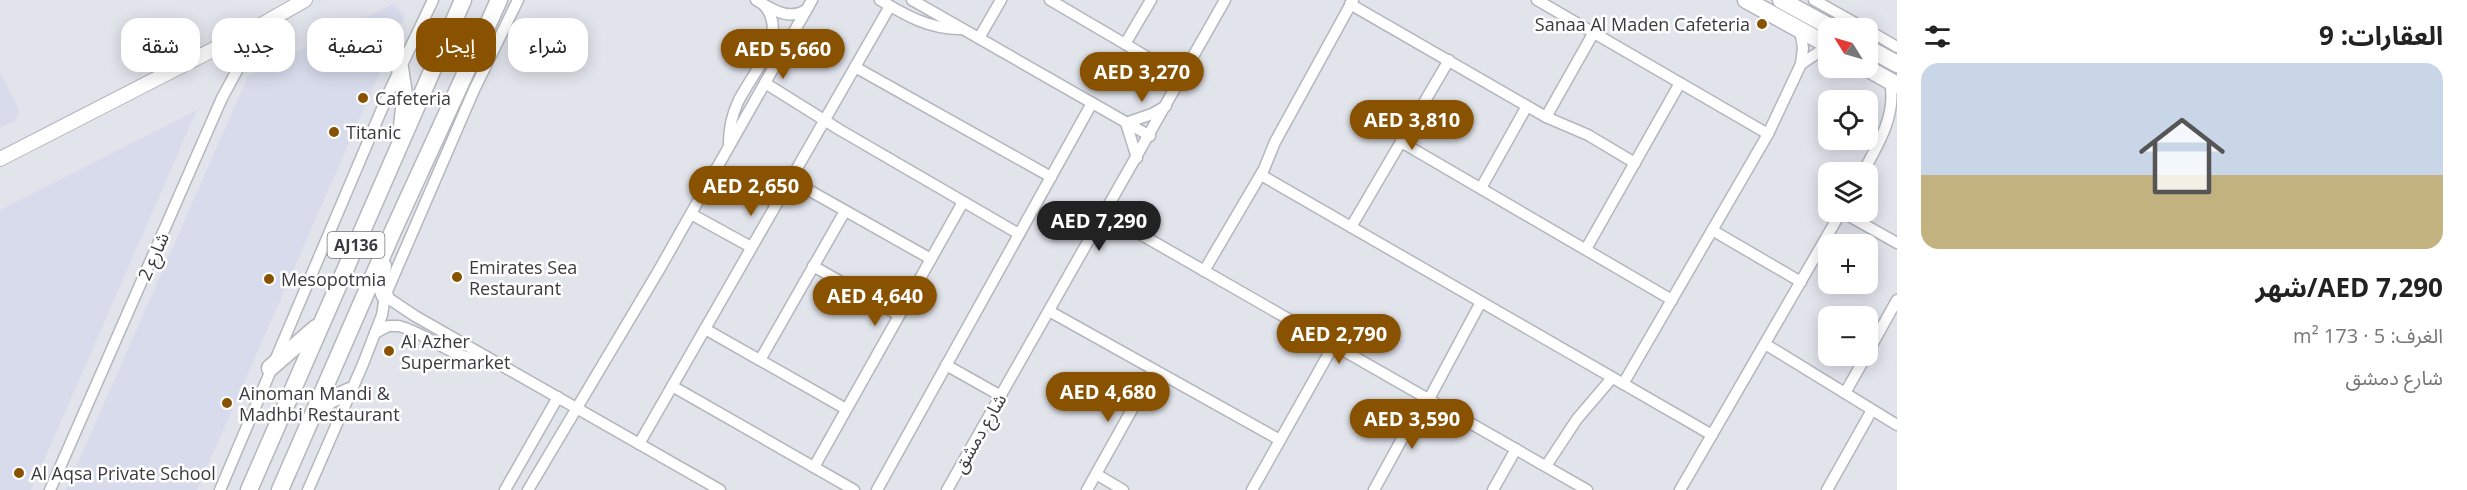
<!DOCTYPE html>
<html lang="ar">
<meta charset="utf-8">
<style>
:root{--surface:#fff;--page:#f6f6f6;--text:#222;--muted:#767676;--accent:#885200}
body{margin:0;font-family:"Open Sans","Noto Sans Arabic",sans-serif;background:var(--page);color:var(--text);direction:rtl;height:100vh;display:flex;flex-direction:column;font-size:22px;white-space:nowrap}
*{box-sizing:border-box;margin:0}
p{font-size:20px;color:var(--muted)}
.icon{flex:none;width:33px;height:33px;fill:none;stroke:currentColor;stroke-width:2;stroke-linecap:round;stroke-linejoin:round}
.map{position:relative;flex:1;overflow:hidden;direction:ltr}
.drawer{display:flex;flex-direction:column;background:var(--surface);width:570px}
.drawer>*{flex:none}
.banner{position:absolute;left:18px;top:18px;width:570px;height:54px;direction:rtl;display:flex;gap:12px}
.needle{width:39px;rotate:307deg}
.tools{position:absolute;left:1818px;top:18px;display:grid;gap:12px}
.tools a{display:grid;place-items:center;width:60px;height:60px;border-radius:12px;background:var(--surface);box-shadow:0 3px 15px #0003;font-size:30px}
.price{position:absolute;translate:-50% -51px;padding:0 14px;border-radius:21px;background:var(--accent);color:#fff;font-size:20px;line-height:39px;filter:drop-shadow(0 2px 3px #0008)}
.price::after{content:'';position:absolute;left:50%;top:36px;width:18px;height:14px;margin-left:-9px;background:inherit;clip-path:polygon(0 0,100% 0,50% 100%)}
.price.selected{background:#222;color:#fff}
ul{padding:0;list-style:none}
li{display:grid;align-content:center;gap:12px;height:318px;padding:0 24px}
li span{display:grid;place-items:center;height:186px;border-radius:18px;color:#555}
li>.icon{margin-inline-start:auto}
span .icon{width:108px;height:108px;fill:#fffc;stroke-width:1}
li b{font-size:26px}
h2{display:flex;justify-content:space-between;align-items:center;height:72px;padding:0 24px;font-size:26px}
.chip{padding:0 21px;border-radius:18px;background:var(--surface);box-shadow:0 3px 15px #0003;font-size:21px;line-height:54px}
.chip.selected{background:var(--accent);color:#fff}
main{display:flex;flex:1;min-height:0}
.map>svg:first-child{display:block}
</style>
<main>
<section class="drawer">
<h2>العقارات: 9<svg class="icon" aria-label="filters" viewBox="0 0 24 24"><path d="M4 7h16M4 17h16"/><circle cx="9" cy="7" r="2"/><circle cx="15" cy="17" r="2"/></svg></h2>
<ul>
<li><span style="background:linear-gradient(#c9d6e8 60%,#c2b280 0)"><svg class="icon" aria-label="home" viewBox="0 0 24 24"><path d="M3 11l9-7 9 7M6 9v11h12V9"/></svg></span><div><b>AED 7,290/شهر</b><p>الغرف: 5 · 173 m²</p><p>شارع دمشق</p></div></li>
</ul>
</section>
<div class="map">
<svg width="1897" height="490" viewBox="0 0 1897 490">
<rect width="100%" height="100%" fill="#e2e4ec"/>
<g fill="#d8dbeb">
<polygon points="393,4 405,15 197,490 66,490 248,76"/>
<polygon points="0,72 19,110 16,120 0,128"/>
<polygon points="197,110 31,490 0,490 0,210"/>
</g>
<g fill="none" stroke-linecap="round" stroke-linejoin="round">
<g stroke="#b4b6be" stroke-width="13">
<g id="street">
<path d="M756 0C772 9 788 21 806 10"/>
<path d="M880 0C905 15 929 29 960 29"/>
<polyline points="912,0 1150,136"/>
<polyline points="1050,0 1183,78"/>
<polyline points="1537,0 1768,134"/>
<polyline points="1814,0 1864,28"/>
<polyline points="1350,4 1546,117 1588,135 1635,163"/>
<polyline points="1868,30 1897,47"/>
<polyline points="979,38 1001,0"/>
<polyline points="1125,44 1151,0"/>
<polyline points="1801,64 1828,46"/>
<polyline points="855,67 1051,177"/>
<polyline points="765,83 840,130 1019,234"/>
<polyline points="1546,117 1594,32"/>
<polyline points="1401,142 1672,300"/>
<path d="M729 143C729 129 732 115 738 102 752 73 791 34 763 4"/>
<polyline points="1137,158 1126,123 1152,114 1166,106"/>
<polyline points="716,169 776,203"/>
<path d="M1863 172C1878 145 1897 114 1890 82"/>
<polyline points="1261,175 1712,435"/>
<polyline points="789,179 931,259"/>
<polyline points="1481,188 1527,106"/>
<polyline points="1842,212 1897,243"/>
<polyline points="691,214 751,247"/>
<polyline points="1105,214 1587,490"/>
<polyline points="1351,227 1449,60"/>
<polyline points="1712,230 1801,282"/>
<polyline points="1586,249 1680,83"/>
<polyline points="813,266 899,315"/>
<polyline points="1204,271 1264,169 1275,142 1353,0"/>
<polyline points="385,296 415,316 720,490"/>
<polyline points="1049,311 1280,440"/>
<polyline points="705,329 846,409"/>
<path d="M375 333 388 326H399C432 335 454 362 491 360"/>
<polyline points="1765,344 1897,425"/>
<polyline points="1868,352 1897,300"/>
<polyline points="760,360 845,211"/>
<polyline points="946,365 1001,396"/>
<polyline points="1623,384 1768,134 1801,64 1803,48 1800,30"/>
<polyline points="672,386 854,490"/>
<polyline points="1845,393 1866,356"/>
<polyline points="1429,399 1481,302"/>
<polyline points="639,444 890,6"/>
<polyline points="1546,466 1577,419 1612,378"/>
<polyline points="814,467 963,202"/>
<polyline points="1096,474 1123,490"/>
<polyline points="50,490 222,98 261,26"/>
<polyline points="220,490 390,90 433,0"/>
<polyline points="308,490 363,364 382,315 385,296 420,215 474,90 518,0"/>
<polyline points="505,490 558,397"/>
<polyline points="528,490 659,270 812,0"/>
<polyline points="877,490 1092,103"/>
<polyline points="947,490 1225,0"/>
<polyline points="1087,490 1154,370"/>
<polyline points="1252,490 1333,346"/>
<polyline points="1374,490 1425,397"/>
<polyline points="1493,490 1516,449"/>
<polyline points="1680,490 1841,212"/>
<polyline points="1827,490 1872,410"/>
</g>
</g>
<g stroke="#b4b6be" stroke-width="16">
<polyline id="secondary" points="0,159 261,25 305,0"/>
</g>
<g stroke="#b4b6be" stroke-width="19">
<g id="primary">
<polyline points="1746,0 1828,45"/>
<polyline points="1781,0 1832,28"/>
<polyline points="1868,48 1897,64"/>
<polyline points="400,68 405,100 402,126"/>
<polyline points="1867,68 1897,85"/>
<polyline points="383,266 380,282 385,296"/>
<polyline points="270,368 316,328"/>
<polyline points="316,412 330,400 350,391"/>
<polyline points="249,490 463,0"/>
<polyline points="280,490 393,231 499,0"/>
</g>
</g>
<use href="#street" stroke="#fff" stroke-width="10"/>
<use href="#secondary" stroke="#fff" stroke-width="14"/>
<use href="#primary" stroke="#fff" stroke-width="16"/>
</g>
<g fill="#885200" stroke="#fff" stroke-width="2">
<circle cx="1762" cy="24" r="6"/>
<circle cx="363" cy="98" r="6"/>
<circle cx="334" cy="132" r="6"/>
<circle cx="457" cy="277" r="6"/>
<circle cx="269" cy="279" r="6"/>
<circle cx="389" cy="351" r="6"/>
<circle cx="227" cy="403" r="6"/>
<circle cx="19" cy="473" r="6"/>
</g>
<g text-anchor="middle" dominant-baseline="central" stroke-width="5" stroke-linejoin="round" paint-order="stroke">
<rect fill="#fff" stroke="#767679" stroke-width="1.5" x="327.5" y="232" width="57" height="26" rx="4.5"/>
<g font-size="16" font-weight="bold" fill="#3b3b3f">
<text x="356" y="245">AJ136</text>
</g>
<g font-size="18" fill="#3b3b3f" stroke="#fff" text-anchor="start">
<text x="1750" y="24" text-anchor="end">Sanaa Al Maden Cafeteria</text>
<text x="375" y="98">Cafeteria</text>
<text x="346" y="132">Titanic</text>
<text x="469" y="267">Emirates Sea<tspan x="469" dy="21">Restaurant</tspan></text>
<text x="281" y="279">Mesopotmia</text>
<text x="401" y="341">Al Azher<tspan x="401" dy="21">Supermarket</tspan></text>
<text x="239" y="393">Ainoman Mandi &amp;<tspan x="239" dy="21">Madhbi Restaurant</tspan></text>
<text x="31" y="473">Al Aqsa Private School</text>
</g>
<g font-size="18" fill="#3b3b3f" stroke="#fff">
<text transform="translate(153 256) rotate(-66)">شارع 2</text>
<text transform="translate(979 433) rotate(-60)">شارع دمشق</text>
</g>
</g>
</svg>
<div class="tools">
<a><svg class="needle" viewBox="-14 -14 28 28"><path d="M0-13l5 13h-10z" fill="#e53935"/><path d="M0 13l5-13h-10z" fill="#767676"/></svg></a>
<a><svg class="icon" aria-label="locate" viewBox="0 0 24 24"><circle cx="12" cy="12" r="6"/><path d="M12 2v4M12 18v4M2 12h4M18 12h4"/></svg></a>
<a><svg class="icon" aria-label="layers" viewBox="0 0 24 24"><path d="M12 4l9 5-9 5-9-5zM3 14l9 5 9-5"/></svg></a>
<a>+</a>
<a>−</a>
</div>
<b class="price" style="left:783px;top:80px">AED 5,660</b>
<b class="price" style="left:1142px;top:103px">AED 3,270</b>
<b class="price" style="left:1412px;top:151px">AED 3,810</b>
<b class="price" style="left:751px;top:217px">AED 2,650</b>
<b class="price selected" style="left:1099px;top:252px">AED 7,290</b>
<b class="price" style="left:875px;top:327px">AED 4,640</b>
<b class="price" style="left:1339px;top:365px">AED 2,790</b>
<b class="price" style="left:1108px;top:423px">AED 4,680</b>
<b class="price" style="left:1412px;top:450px">AED 3,590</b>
<div class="banner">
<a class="chip">شراء</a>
<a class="chip selected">إيجار</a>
<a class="chip">تصفية</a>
<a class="chip">جديد</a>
<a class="chip">شقة</a>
</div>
</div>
</main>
